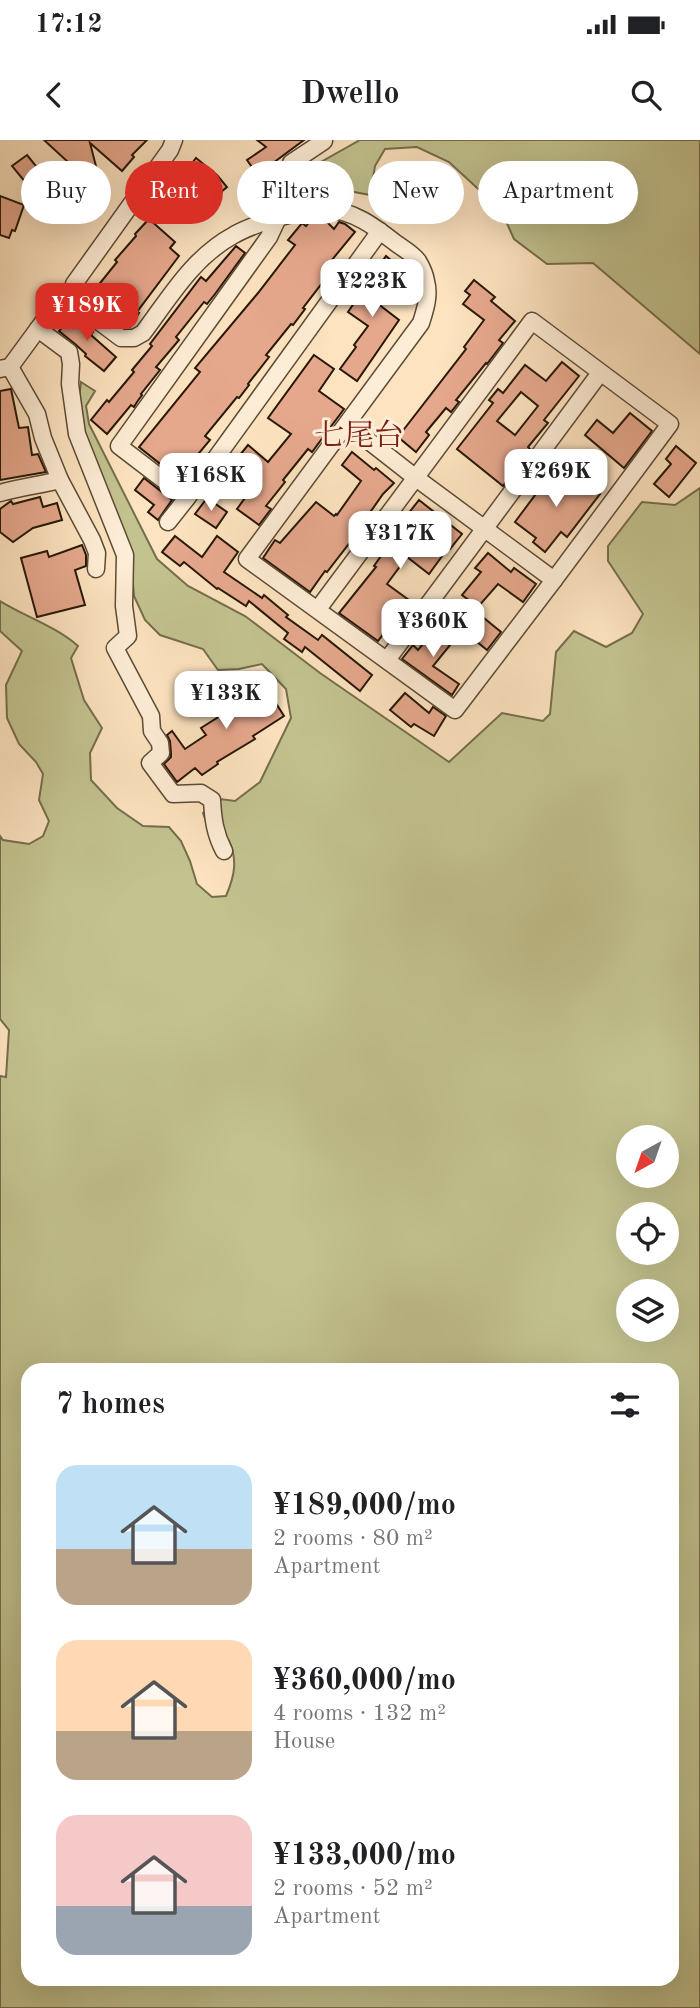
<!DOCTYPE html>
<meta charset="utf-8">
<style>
:root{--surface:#fff;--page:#f6f6f6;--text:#202124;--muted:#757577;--accent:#d93025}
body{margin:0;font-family:"Old Standard TT","Noto Serif JP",serif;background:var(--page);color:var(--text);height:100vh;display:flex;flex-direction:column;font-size:26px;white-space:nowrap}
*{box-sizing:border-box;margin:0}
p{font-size:23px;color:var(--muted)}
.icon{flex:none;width:38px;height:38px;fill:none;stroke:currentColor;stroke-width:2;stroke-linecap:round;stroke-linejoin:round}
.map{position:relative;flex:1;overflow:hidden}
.details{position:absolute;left:21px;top:1223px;width:658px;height:623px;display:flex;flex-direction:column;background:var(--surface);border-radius:21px;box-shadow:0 7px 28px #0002}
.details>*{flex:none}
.top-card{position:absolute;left:21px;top:21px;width:658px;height:63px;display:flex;gap:14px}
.needle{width:46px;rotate:220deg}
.fabs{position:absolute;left:616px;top:985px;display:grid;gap:14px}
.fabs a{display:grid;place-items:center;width:63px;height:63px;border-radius:50%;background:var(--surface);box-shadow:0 7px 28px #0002;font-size:35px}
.price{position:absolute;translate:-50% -60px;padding:0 16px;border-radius:14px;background:#fff;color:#222;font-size:23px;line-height:46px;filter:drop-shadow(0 2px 4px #0008)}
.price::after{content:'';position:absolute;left:50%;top:42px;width:21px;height:16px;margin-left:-10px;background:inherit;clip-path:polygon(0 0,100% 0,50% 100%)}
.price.selected{background:var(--accent);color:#fff}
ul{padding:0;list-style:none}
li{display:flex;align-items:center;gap:21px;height:175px;padding:0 35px}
li span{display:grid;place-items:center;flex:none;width:196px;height:140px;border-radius:21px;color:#555}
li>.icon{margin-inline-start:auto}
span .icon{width:84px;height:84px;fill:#fffc;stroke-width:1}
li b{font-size:30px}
h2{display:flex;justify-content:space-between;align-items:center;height:84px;padding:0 35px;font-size:30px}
.pill{padding:0 24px;border-radius:32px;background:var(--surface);box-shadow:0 7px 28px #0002;font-size:24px;line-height:63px}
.pill.selected{background:var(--accent);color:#fff}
.status{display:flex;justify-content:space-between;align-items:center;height:49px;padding:0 35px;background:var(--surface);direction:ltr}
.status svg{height:19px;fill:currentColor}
header{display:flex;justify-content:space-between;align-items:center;height:91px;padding:0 35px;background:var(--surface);font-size:32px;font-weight:600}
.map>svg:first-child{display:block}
</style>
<div class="status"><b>17:12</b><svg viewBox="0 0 49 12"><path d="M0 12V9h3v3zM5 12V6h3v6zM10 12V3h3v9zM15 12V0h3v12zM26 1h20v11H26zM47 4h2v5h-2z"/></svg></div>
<header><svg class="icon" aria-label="back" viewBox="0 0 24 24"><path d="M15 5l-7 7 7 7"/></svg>Dwello<svg class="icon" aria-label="search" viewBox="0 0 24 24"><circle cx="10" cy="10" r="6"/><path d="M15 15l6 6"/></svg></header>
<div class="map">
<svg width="700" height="1868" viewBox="0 0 700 1868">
<rect width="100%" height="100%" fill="#fde3c0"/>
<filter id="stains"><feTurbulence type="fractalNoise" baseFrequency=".00286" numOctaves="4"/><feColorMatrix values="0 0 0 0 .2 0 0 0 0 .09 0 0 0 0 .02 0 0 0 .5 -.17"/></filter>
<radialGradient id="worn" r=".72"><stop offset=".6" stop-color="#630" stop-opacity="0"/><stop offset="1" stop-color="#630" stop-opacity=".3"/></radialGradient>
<g fill="#c3c390" stroke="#756e4c" stroke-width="2" fill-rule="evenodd">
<polygon points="360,0 700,0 700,214 593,123 547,124 514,99 501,70 449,22 417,7 385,9 375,26 370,55 349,51 302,48 263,65 264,54"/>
<path d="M81 242 95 251 86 266 89 284 157 419 188 446 245 476 320 533 449 622 502 573 543 581 550 574 556 512 574 491 606 507 632 493 643 474 608 421V406L642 362 675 365 700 348V1868H0V936L6 937 9 890 0 879V696L3 700 29 704 43 696 49 681 39 660 43 634 36 622 19 604 7 578 6 545 22 511 0 491V461C26 477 55 486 78 506L71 518 84 560 102 588 90 613 91 640 117 668 143 686 169 687 181 701 190 721 197 744 212 757 226 756C235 735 238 719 228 699L211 695 203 673 220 659 235 661 260 642 291 578 286 549 262 524 239 529 218 530 203 509 160 495 145 480 134 456 130 408 82 290 79 259ZM628 998H667V1036H628ZM628 1074H667V1113H628ZM628 1152H667V1190H628ZM28 1230H672V1839H28Z"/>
</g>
<g fill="#e6a88d" stroke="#271807" stroke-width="2" fill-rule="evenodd">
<polygon points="44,0 147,0 132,15 134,17 122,31 90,3 98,34 72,40 68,22"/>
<polygon points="257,0 304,0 273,23 277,30 261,40 247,20 266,7"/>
<polygon points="27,15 40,31 26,43 12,26"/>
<polygon points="196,18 217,35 227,47 203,67 182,52 200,47 184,34"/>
<polygon points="182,52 189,76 176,80 169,56"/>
<polygon points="0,56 24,65 15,91 12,90 9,98 0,95"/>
<polygon points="149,79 175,102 170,108 179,116 137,172 139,173 130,187 108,173 111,168 92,153 117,122 115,120 136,96 135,94"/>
<polygon points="325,80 334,89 339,82 345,84 355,92 331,121 336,125 303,168 305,169 293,185 291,184 266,215 269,217 248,244 249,245 239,258 237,257 205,296 210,300 189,325 194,329 183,342 139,307 200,232 195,228 258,153 295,105 288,100 302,83 306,86 310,81"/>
<polygon points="236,106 245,113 215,154 207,164 204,162 176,197 179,200 156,227 160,230 141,254 142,255 137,262 134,267 131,265 107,294 91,280 107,260 109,262 134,232 132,230 152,206 150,204 201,137 206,141"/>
<polygon points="386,116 404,131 394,143 393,141 377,163 399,180 357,241 340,229 356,207 354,205 368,186 348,172"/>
<polygon points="474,140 495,157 491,161 515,181 499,200 503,203 487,224 486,223 456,260 459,262 451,272 446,268 426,292 429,295 416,312 398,297 466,209 464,207 484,180 463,164 470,155 465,151"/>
<polygon points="72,175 93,192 91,195 116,217 104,231 85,216 86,214 75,204 59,191"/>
<polygon points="314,215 334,229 319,251 344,269 312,312 308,309 283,340 285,342 266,366 271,369 259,385 237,369 258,340 235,321 248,305 268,322 291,294 268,278"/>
<path d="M562 222 579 236 544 280 548 283 528 307 530 309 503 346 457 309 493 263 489 260 498 249 503 253 525 225 546 241ZM521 252 538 266 515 295 497 281Z"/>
<polygon points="11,249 19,288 28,287 32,315 38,314 46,332 0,340 0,251"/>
<polygon points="630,273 652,291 624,328 585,295 597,280 613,293"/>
<polygon points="676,306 696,323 669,357 654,344 671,324 666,319"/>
<polygon points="352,312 374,330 376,328 394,343 383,354 357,391 358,392 327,432 325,431 310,452 263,418 275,400 280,403 316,362 334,376 336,374 337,375 361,341 342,325"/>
<polygon points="556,327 578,345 581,341 600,354 567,397 561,392 545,412 533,402 536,398 515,382"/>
<polygon points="144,338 172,360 158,380 148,372 154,365 135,350"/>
<polygon points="40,357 43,367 57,363 62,380 33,388 13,402 0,392 0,369 11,361 13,364"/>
<polygon points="207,358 227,372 216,388 195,374"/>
<polygon points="419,360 462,394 450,409 448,408 429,434 407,417 387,444 413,463 400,480 396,477 378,501 339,473 376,427 374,426 386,409 387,410 412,378 408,374"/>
<polygon points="175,396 202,417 217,396 238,412 224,432 262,458 264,455 288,475 286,477 318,500 322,495 372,535 360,551 305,507 302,512 284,499 288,493 249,461 246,466 218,448 217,449 184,422 180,426 162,412"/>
<polygon points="82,405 86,415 86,426 75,430 85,465 37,477 21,418 47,411 49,417"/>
<polygon points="488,413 511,432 514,428 536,444 523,462 498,444 478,467 462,455 481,432 475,428"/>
<polygon points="479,474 501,492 487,510 465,492"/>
<polygon points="438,486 455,499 433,526 459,544 452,555 402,519 413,505 418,510"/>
<polygon points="258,535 284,576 253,596 255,599 217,622 218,624 202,635 195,628 177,642 164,624 171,617 171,613 170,601 167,595 172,591 185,609 206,595 201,588 239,564 231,552"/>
<polygon points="405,553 429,573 433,567 446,576 434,596 414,584 411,587 390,570"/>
</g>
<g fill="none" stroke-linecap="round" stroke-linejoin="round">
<g stroke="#5c4b35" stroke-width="19">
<g id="minor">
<path d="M174 0 170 10 74 144 72 154 77 165 121 198H134L143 193C170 157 193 117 234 95 253 84 305 68 326 69 355 71 375 87 397 104 404 109 413 114 418 121 421 126 425 135 426 141 430 156 425 170 421 183L247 419 455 570 554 440 670 284 532 181 318 469"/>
<polyline points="291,23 324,1 322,0"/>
<path d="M38 189 69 212 71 224 70 244 77 294 125 415 124 466 128 496 115 508 151 576 152 591 160 603 161 613 150 623 173 654 201 653 212 660C213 679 215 694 224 711"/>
<polyline points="10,227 54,167 72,154"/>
<polyline points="0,229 10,227 37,274 43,298 60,340 92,400 97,413 96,429"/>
<polyline points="347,284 416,338 554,440"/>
<path d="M0 353C20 347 40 345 60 340"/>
<polyline points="187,358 119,306 269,97 277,80"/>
<polyline points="168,382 187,358 380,91"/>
<polyline points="387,520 600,233"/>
</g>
</g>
<use href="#minor" stroke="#feedd6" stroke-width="16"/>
</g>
<g text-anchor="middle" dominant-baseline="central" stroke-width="6" stroke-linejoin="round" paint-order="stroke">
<g font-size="30" fill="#7a1f14" stroke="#feedd6">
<text x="359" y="297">七尾台</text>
</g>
</g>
<rect width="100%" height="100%" filter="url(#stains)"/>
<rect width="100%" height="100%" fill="url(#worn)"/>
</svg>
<div class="fabs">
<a><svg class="needle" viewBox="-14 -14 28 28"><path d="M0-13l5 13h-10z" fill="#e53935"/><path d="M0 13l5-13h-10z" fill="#757577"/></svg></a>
<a><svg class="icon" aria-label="locate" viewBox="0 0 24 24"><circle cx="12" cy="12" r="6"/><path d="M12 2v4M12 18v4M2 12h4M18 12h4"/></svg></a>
<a><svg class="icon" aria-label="layers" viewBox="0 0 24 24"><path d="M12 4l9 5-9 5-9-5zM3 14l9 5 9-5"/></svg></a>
</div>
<b class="price" style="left:372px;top:179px">¥223K</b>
<b class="price selected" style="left:87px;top:203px">¥189K</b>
<b class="price" style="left:556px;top:369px">¥269K</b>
<b class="price" style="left:211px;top:373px">¥168K</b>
<b class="price" style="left:400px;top:431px">¥317K</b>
<b class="price" style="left:433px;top:519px">¥360K</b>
<b class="price" style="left:226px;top:591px">¥133K</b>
<div class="top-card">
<a class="pill">Buy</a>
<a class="pill selected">Rent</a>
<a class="pill">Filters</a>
<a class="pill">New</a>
<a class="pill">Apartment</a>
</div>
<section class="details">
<h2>7 homes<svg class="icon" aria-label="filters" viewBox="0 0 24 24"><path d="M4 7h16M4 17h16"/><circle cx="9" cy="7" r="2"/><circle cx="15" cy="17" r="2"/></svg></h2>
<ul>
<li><span style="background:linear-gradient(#bfe0f5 60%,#b9a48a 0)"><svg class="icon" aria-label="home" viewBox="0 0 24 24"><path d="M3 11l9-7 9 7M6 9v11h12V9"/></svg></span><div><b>¥189,000/mo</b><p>2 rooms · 80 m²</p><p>Apartment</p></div></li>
<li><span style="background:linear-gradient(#ffd9b3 65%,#b9a48a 0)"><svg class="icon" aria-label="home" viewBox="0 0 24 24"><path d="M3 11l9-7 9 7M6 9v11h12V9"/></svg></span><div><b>¥360,000/mo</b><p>4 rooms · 132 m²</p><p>House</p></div></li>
<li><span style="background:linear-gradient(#f6c9c9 65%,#9aa5b1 0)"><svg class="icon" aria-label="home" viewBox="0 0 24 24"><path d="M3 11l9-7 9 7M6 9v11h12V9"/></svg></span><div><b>¥133,000/mo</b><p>2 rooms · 52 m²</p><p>Apartment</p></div></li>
</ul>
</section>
</div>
